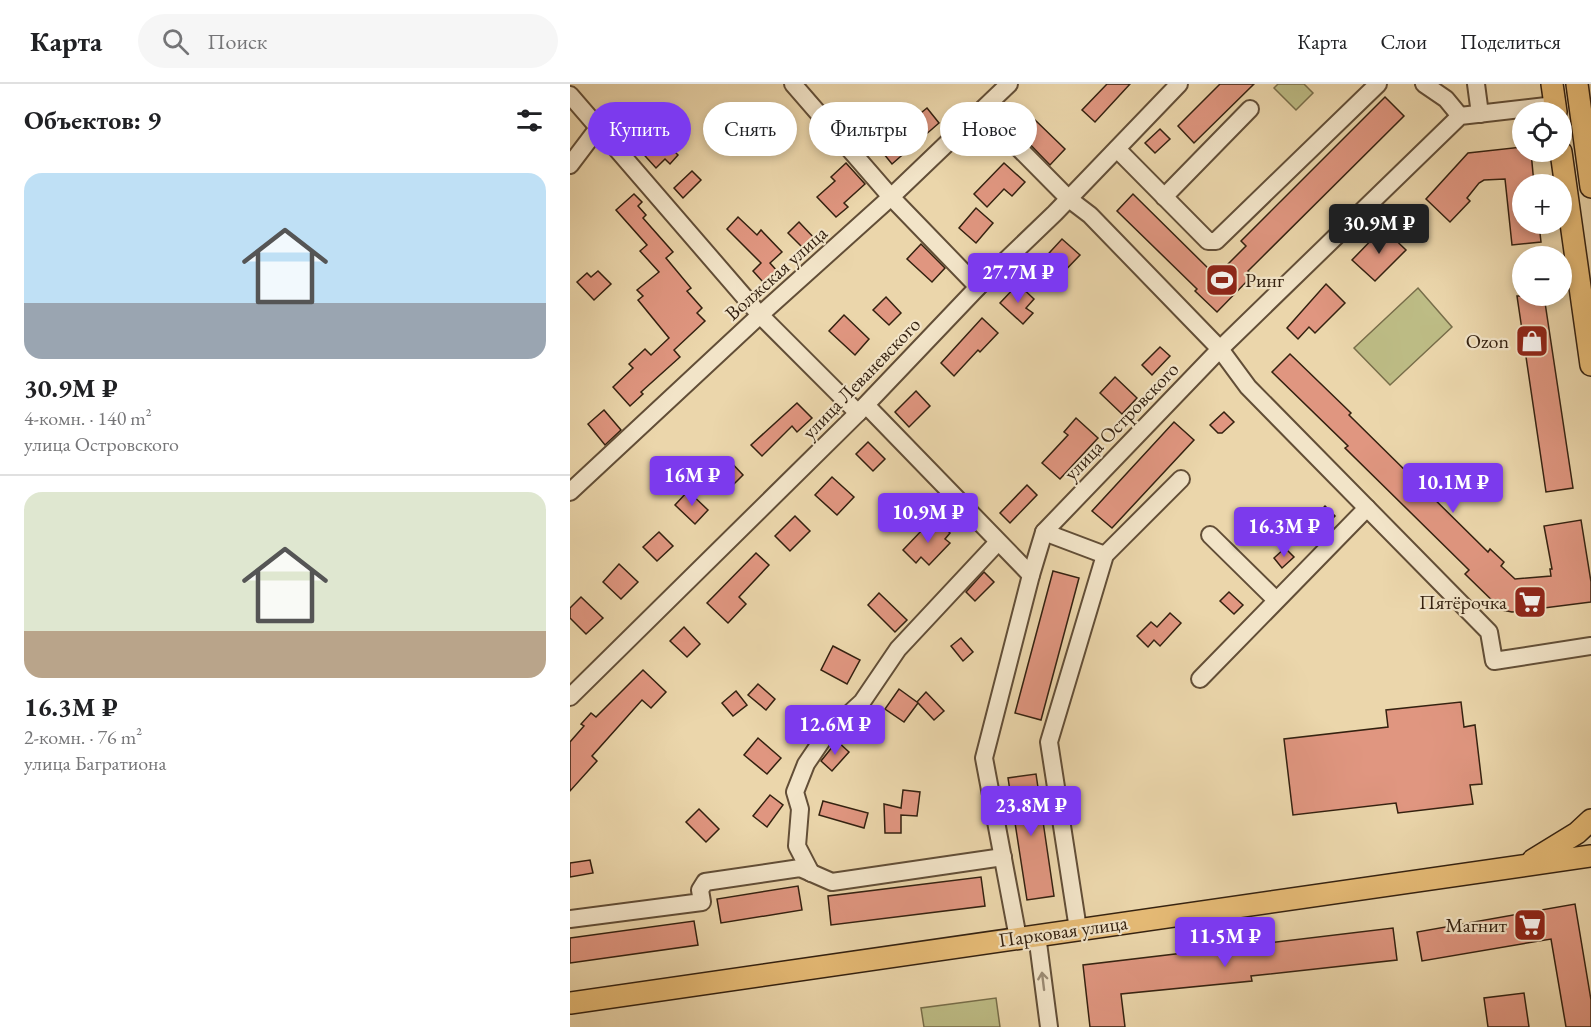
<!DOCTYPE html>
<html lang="ru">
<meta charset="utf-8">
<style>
:root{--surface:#fff;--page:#f6f6f6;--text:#202124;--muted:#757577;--line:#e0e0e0;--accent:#7c3aed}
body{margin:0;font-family:"EB Garamond",serif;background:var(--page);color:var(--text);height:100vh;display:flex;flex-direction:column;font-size:22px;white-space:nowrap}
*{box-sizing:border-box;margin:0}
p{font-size:20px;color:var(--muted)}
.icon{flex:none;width:33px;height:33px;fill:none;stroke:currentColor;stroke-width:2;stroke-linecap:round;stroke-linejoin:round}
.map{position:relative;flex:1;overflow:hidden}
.side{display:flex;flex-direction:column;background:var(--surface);width:570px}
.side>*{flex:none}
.banner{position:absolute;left:18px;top:18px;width:570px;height:54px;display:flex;gap:12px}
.buttons{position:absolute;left:942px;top:18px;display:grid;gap:12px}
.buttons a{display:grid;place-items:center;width:60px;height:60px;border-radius:50%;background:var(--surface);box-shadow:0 3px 9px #0003;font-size:30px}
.price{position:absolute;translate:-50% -51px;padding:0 14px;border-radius:6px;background:var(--accent);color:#fff;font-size:20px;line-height:39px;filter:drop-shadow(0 2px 3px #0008)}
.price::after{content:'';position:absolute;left:50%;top:36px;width:18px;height:14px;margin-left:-9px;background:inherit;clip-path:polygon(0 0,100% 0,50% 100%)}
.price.on{background:#222;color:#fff}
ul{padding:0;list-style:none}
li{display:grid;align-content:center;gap:12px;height:318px;padding:0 24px}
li+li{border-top:2px solid var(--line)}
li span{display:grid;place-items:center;height:186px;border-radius:18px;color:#555}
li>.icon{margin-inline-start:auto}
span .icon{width:108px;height:108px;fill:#fffc;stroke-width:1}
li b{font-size:26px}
h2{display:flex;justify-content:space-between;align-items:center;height:72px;padding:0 24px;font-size:26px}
.chip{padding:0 21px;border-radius:27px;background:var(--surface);box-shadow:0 3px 9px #0003;font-size:21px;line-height:54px}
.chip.on{background:var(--accent);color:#fff}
header{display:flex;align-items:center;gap:36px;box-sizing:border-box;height:84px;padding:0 30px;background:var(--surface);border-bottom:2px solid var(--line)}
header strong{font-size:28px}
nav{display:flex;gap:33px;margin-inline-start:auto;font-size:21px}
.search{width:420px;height:54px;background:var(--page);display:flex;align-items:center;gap:15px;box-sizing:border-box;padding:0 21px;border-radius:33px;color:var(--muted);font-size:22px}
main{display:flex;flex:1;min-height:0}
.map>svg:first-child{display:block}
</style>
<header>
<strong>Карта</strong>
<div class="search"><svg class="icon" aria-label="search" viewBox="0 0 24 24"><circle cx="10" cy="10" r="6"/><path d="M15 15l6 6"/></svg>Поиск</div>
<nav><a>Карта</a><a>Слои</a><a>Поделиться</a></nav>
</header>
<main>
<section class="side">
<h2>Объектов: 9<svg class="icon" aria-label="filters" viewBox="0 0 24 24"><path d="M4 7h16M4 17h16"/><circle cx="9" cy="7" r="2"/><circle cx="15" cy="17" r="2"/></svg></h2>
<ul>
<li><span style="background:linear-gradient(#bfe0f5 70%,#9aa5b1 0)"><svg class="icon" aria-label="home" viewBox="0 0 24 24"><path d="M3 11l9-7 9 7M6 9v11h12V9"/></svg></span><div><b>30.9M ₽</b><p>4-комн. · 140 m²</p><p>улица Островского</p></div></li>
<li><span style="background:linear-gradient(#dfe7d0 75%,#b9a48a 0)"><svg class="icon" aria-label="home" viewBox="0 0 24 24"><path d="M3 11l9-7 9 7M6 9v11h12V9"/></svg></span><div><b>16.3M ₽</b><p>2-комн. · 76 m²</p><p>улица Багратиона</p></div></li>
</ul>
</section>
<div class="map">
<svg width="1021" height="943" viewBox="0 0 1021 943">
<rect width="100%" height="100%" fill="#ebd6ab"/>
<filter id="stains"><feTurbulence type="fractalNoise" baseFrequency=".00333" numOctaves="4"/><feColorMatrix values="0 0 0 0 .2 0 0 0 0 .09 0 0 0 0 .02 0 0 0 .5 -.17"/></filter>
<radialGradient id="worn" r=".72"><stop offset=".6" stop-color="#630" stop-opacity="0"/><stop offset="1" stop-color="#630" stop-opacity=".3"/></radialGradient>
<g fill="#bdbc85" stroke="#786e4a" stroke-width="1.5">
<polygon points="708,0 734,0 743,9 726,26 704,4"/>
<polygon points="848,204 882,243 820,301 784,264"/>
<polygon points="426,914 430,943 354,943 351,924"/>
</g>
<g fill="#e09680" stroke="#342110" stroke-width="1.5">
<polygon points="537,0 560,0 525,38 512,26"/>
<polygon points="650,0 684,0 624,59 608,42"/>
<polygon points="815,13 834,32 678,187 682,192 647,228 625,207 627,205 547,127 563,110 646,192 676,162 671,157"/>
<polygon points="71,24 88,43 84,47 108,71 100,80 95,75 86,84 46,40 60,28 63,31"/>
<polygon points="357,24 369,39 322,80 305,59 331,37 335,42"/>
<polygon points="464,35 495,65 480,81 450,50"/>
<polygon points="590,45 600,55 585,69 575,59"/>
<polygon points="952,63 952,68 961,68 964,100 952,100 952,140 969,140 971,158 942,161 935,95 914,96 909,99 897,114 900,117 880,138 856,115 898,69"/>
<polygon points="276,79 295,100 274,119 278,123 266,133 247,113 265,97 261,93"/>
<polygon points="434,79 455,98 442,112 434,105 417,123 404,110"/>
<polygon points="122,87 131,96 113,114 104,104"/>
<polygon points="64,110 72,118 68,122 76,131 73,134 103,168 96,174 121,204 117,207 132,224 127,229 135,237 104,266 110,273 71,308 73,310 60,322 43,303 63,284 59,280 75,265 81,271 99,254 68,216 73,212 67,206 89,188 70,167 77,161 46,126"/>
<polygon points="406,124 423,139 406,159 389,144"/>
<polygon points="168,133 187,151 191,146 212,168 200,179 207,187 193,198 183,187 191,179 157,145"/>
<polygon points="229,138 246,156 236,167 218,149"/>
<polygon points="813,144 836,166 805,197 782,176"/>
<polygon points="492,155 510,171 486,196 469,180"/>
<polygon points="351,160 375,184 362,198 337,175"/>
<polygon points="28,187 41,200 24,216 7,198 17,189 21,193"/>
<polygon points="448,200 464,215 456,224 463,229 453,240 430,219"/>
<polygon points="756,200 775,219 745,249 739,243 728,255 717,244"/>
<polygon points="947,212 974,212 1003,404 976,408"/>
<polygon points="316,213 331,229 319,241 303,226"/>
<polygon points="274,231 299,255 285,271 259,247"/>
<polygon points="412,234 428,249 410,268 408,266 384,292 371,279"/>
<polygon points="590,263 600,272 582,291 572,281"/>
<polygon points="720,270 781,329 779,331 918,468 920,465 934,478 931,482 945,495 981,492 980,485 982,485 974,442 1011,436 1021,498 1021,518 942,528 932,526 895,490 899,486 775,364 778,362 702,288"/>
<polygon points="545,293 567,314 552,330 530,309"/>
<polygon points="346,307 360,322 339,343 325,328"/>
<polygon points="227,319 242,334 227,348 222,342 192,372 181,361"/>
<polygon points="34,326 51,346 35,361 18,340"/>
<polygon points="654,328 664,338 652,349 648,349 640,341"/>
<polygon points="506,334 528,354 490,395 472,379 498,351 494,348"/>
<polygon points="604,338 624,356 542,444 522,427"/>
<polygon points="298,358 315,375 303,387 286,370"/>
<polygon points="157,374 173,391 161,403 145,385"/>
<polygon points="262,393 284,413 267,431 245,411"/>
<polygon points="457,401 467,411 440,439 430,429"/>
<polygon points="118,407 138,426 125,440 105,421"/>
<polygon points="755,422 765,432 749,448 739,439"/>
<polygon points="225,432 240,447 220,467 205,452"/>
<polygon points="369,438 380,449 375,455 380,459 359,481 351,473 346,479 333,466 354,444 359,449"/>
<polygon points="89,448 103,462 87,477 73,463"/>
<polygon points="715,464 724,473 712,484 704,474"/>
<polygon points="186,469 199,481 169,513 176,520 158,539 137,519"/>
<polygon points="49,480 68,498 51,515 33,498"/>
<polygon points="483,487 509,494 471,636 445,629"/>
<polygon points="414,488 424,498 405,517 396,508"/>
<polygon points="659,508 673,521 664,530 650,517"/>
<polygon points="309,509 337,536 325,548 298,521"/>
<polygon points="11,513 33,534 16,550 0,534 0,524"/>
<polygon points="600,529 611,539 590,562 584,556 578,563 567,552 581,538 587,543"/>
<polygon points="114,543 130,560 117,573 100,557"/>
<polygon points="391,554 403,568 393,577 381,562"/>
<polygon points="263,562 290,576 277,600 251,586"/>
<polygon points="73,586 96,608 81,624 72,616 22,672 27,677 0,707 0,658 14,642 11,640 21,629 26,633"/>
<polygon points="188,600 205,615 196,626 178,611"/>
<polygon points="329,605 347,618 356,608 374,627 364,636 348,619 334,638 315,625"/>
<polygon points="166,607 177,621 163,632 152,619"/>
<polygon points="891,618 894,643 905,641 912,700 900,701 903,720 828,729 826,719 723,731 714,655 818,643 816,626"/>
<polygon points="188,654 211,674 197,690 174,671"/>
<polygon points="267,657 279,668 262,687 251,677"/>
<polygon points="466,690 484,812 457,816 438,694"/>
<polygon points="333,706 350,708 347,732 331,731 331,749 315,749 314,720 331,724"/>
<polygon points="200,711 213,721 197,743 183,732"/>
<polygon points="253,717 298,729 294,744 249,731"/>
<polygon points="129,725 149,745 136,758 116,738"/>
<polygon points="20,776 23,789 0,793 0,779"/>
<polygon points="411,793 415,822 261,841 258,812"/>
<polygon points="228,802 232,826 151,839 147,815"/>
<polygon points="1005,820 1021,916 1021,943 996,943 981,855 852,877 847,848"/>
<polygon points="124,837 128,861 0,879 0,854"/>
<polygon points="823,844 827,876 681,892 682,897 551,910 555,943 520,943 513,881"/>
<polygon points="954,909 959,943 918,943 914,914"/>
</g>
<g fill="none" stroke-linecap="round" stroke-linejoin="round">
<g stroke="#624e37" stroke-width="20">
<g id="minor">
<polyline points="223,0 321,113 408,203"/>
<polyline points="854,0 876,15 890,32"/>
<polyline points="906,0 910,30"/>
<polyline points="0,11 190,231 288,329"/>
<polyline points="412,27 499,115 520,131 650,265 678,303 919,548 924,577 1021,562"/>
<polyline points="547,65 638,157 646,157 808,0"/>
<polyline points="0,81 28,44"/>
<polyline points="594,113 680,25"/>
<polyline points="296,321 461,491"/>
<polyline points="0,408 190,231 321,113 439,0"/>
<polyline points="474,448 535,471"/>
<polyline points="640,451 706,516"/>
<polyline points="630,595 797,424"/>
<polyline points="0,613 288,329 408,203 485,129 609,0"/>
<polyline points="241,789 227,762 230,725 225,708 236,680 255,652 292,618 328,565 428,458"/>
<polyline points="0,835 132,818 130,806 135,798 230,784 262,798 433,773"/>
<polyline points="508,845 479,658 535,471 611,395"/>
<polyline points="467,851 479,943"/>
<polyline points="448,854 414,674 461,491 474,448 650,265 890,32 985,21"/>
</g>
</g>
<g stroke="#342110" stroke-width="24">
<g id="major">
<polyline points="982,0 986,28"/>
<polyline points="1007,0 1021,103"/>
<polyline points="991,68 1021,281"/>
<polyline points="963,776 1007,749 1021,736"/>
<polyline points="0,919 1021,772"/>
</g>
</g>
<use href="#minor" stroke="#f2e4c8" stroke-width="16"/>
<use href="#major" stroke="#e6bb76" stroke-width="21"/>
</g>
<defs><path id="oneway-shaft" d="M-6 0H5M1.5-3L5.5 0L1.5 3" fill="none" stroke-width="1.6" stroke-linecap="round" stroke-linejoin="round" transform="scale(1.5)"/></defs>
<use stroke="#9c8c75" href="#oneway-shaft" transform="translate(473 897) rotate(-97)"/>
<defs>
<g id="stadium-square" transform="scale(1.725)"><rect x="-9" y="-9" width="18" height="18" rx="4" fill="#8f2418" stroke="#f2e4c8"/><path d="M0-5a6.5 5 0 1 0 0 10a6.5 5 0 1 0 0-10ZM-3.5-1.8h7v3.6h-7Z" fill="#fff"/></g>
<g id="shop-square" transform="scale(1.725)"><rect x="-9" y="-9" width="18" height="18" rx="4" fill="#8f2418" stroke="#f2e4c8"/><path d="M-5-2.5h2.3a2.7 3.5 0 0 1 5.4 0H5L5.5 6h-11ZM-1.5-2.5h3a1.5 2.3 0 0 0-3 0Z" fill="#fff"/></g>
<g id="supermarket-square" transform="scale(1.725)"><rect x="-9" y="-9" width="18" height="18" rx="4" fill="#8f2418" stroke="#f2e4c8"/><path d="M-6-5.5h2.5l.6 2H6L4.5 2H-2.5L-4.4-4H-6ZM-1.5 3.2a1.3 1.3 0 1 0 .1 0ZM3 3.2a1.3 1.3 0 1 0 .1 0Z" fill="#fff"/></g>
</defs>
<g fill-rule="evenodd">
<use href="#stadium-square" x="652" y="196"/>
<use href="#shop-square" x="962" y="257"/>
<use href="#supermarket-square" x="960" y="518"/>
<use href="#supermarket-square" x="960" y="841"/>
</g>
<g text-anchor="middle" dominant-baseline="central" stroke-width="4.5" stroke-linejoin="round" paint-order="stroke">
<g font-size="20" fill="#342110" stroke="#f2e4c8">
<text transform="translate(206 189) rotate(-42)">Волжская улица</text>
<text transform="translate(291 294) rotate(-46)">улица Леваневского</text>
<text transform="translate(551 337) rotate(-46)">улица Островского</text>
<text transform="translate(493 847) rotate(-8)">Парковая улица</text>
</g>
<g font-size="20" fill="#342110" stroke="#f2e4c8" text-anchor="end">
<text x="675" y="196" text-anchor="start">Ринг</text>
<text x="939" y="257">Ozon</text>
<text x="937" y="518">Пятёрочка</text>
<text x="937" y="841">Магнит</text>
</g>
</g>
<rect width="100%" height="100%" filter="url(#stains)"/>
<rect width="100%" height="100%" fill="url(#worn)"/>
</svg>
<div class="buttons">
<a><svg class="icon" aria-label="locate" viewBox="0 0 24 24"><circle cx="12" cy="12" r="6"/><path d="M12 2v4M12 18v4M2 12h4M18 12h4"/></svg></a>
<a>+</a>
<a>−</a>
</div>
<b class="price on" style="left:809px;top:171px">30.9M ₽</b>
<b class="price" style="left:448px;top:220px">27.7M ₽</b>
<b class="price" style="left:122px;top:423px">16M ₽</b>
<b class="price" style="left:883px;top:430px">10.1M ₽</b>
<b class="price" style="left:358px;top:460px">10.9M ₽</b>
<b class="price" style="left:714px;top:474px">16.3M ₽</b>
<b class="price" style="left:265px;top:672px">12.6M ₽</b>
<b class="price" style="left:461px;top:753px">23.8M ₽</b>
<b class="price" style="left:655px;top:884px">11.5M ₽</b>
<div class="banner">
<a class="chip on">Купить</a>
<a class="chip">Снять</a>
<a class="chip">Фильтры</a>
<a class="chip">Новое</a>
</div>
</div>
</main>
